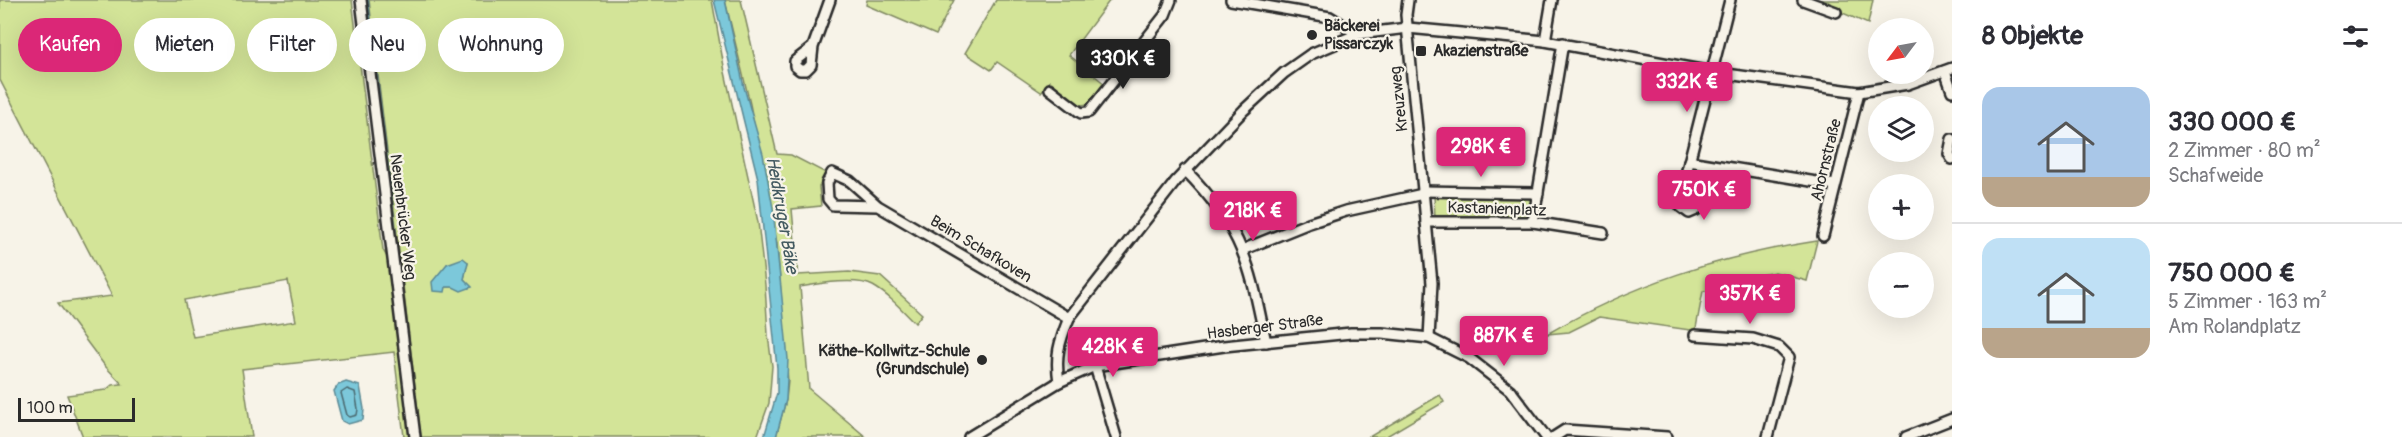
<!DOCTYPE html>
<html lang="de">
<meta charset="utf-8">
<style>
:root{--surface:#fff;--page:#f2f2f3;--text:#2b2b33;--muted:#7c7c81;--line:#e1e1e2;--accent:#db2777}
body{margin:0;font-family:Pangolin,sans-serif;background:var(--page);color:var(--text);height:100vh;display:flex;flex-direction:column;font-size:22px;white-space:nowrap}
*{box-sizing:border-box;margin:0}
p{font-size:20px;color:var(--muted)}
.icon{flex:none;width:33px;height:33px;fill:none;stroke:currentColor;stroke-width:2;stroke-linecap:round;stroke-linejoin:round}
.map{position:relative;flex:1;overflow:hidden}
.details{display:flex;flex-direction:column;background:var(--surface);width:450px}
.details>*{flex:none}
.guide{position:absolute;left:18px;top:18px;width:570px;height:54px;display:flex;gap:12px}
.needle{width:39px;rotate:238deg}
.tools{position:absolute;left:1868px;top:18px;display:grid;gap:12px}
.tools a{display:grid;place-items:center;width:66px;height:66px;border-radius:50%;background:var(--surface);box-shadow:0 6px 24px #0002;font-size:30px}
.scale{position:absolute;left:18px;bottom:15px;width:117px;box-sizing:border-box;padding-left:6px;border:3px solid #2b2b2b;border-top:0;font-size:16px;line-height:21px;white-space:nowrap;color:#2b2b2b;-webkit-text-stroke:4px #f7f3e8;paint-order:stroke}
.price{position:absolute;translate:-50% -51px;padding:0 14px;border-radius:6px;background:var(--accent);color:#fff;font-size:20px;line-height:39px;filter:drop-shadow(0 2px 3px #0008)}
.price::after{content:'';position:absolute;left:50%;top:36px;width:18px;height:14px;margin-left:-9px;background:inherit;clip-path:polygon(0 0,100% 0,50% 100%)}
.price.on{background:#222;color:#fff}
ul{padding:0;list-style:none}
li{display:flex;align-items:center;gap:18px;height:150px;padding:0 30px}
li+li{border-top:2px solid var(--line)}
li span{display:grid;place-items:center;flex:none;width:168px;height:120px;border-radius:18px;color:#555}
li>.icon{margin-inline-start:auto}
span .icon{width:72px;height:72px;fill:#fffc;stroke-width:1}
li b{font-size:26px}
h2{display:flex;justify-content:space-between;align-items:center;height:72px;padding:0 30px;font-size:26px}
.tag{padding:0 21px;border-radius:27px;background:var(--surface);box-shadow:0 6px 24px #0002;font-size:21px;line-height:54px}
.tag.on{background:var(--accent);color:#fff}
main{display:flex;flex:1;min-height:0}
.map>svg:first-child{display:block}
</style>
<main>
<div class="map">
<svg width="1952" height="437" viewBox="0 0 1952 437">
<rect width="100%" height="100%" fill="#f7f3e8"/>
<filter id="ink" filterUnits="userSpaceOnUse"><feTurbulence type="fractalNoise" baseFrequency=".0167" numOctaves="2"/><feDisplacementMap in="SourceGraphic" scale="12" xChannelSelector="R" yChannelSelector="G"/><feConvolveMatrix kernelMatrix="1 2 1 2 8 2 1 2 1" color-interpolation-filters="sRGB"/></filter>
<g filter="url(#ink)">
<g fill="#d3e498" stroke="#7f8862" stroke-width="1.5" fill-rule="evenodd">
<path d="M0 0H352L383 250 390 262 410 437H404L394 352 242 369 252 437H83L67 395 106 390 112 385 122 384 105 366 58 303 112 296 0 80ZM288 281 296 321 193 337 184 300Z"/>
<path d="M369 0H712L725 72 758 222 765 285 768 335 772 366 769 403 757 437H421ZM459 261 468 262 464 279 471 287H446L447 264Z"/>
<path d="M725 0H741L777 154 791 155 826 173 819 187 821 206 792 209 798 275 849 272 880 276 922 314 915 323C902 310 889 295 873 286 856 277 818 284 800 287L809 389 866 437H776L786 400 788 381 777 243 750 104Z"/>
<polygon points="867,0 954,0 936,35 866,5"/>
<polygon points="996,0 1110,0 1069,55 1105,84 1089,104 1081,105 1050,81 1041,92 997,62 991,70 965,53"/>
<polygon points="1813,0 1873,0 1868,24"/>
<polygon points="1434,194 1533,197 1529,218 1435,220"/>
<path d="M1817 241 1807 281 1775 272 1761 275 1756 294 1703 291 1696 328 1690 330 1599 317 1569 332 1547 334C1633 284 1719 256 1817 241Z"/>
<polygon points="1440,395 1444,402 1385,437 1369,437"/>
</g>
<g fill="#7bc8da" stroke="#5b8994" stroke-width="1.5">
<polygon points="714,0 725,0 744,87 763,154 773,208 788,359 786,400 776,437 764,437 777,393 777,368 758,179"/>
<polygon points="463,258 468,262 464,279 472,287 461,291 453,287 446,287 445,292 433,291 432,282 447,264"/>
<polygon points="346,382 360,386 364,409 363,420 348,424 342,421 334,391 338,385"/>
</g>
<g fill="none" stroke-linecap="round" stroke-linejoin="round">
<polygon stroke="#4b6a71" stroke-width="1.5" points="347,389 355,392 358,409 357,415 350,417 347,415 341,393"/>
<g stroke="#5b8994" stroke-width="2">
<polyline points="368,0 396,234"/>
<polyline points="361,39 365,72"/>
</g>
<g stroke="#2b2b2b" stroke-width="14">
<g id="minor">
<polyline points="361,0 415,437"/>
<polyline points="1231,0 1330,17 1358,34"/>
<polyline points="1408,0 1406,15 1432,283 1429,338"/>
<polyline points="1803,0 1836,12"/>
<polyline points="1545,41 1552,0"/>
<polyline points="813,47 795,61 795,66 800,70 806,70 811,65 813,47 830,0"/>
<polyline points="1945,71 1952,91"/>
<polyline points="1050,89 1081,113 1089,112 1165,15 1171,0"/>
<polyline points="1952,139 1949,154 1952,159"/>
<polyline points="1689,161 1835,185"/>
<path d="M1185 170C1207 192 1230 221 1242 251 1254 279 1259 312 1266 342"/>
<polyline points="1423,191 1538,193"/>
<polyline points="1684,198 1688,196 1695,198 1698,203 1696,210 1689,213 1681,207 1685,178 1730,0"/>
<polyline points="878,206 850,181 832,173 827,183 828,199 833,205 878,206 1069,318"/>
<polyline points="1426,222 1533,222 1603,233"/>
<polyline points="1533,222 1563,43"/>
<polyline points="1823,236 1859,92"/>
<polyline points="1242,250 1309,223 1346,211 1423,194"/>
<polyline points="1695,335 1753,339 1779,347 1789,357 1768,437"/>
<polyline points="1095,366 1116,437"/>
<path d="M1059 382C1055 356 1059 343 1069 318L1176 181 1244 110 1284 73 1311 54 1358 34 1408 28 1545 41 1712 72 1859 92 1908 84 1952 68"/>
<polyline points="969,437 1059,382 1095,366 1224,346 1351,333 1382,333 1429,338 1469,358 1510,390 1546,437"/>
<polyline points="1554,437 1565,430 1667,437"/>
<polyline points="1906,437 1952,419"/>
</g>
</g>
<use href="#minor" stroke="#f7f3e8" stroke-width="9"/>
</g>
</g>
<g fill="#2b2b2b" stroke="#f7f3e8" stroke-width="2">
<circle cx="1312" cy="35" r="6"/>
<rect x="1415" y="45" width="12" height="12" rx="3"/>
<circle cx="982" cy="360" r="6"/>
</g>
<g text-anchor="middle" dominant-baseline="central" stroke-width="4.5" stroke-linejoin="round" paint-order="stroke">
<g font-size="16" font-weight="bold" fill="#2b2b2b" stroke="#f7f3e8" text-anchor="start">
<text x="1324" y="26">Bäckerei<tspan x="1324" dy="18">Pissarczyk</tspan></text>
<text x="1433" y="51">Akazienstraße</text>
<text x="970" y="351" text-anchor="end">Käthe-Kollwitz-Schule<tspan x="970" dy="18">(Grundschule)</tspan></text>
</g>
<g font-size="16" fill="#2b2b2b" stroke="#f7f3e8">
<text transform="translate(1399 99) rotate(-96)">Kreuzweg</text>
<text transform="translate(1826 160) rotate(-76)">Ahornstraße</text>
<text transform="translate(1497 209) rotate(2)">Kastanienplatz</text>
<text transform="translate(403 217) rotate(83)">Neuenbrücker Weg</text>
<text transform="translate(981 249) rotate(31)">Beim Schafkoven</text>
<text transform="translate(1265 327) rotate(-7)">Hasberger Straße</text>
</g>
<g font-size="18" font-style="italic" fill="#435a60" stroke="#f7f3e8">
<text transform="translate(782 215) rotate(80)">Heidkruger Bäke</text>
</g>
</g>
</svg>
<div class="tools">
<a><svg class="needle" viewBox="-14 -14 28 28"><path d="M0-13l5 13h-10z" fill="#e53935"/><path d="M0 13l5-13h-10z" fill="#7c7c81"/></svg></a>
<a><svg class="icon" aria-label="layers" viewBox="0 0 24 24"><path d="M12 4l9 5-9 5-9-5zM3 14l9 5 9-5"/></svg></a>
<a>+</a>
<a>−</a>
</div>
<div class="scale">100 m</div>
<b class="price on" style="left:1123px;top:90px">330K €</b>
<b class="price" style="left:1687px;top:113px">332K €</b>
<b class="price" style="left:1481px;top:178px">298K €</b>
<b class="price" style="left:1704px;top:221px">750K €</b>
<b class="price" style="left:1253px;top:242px">218K €</b>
<b class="price" style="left:1750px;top:325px">357K €</b>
<b class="price" style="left:1504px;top:367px">887K €</b>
<b class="price" style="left:1113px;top:378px">428K €</b>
<div class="guide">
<a class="tag on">Kaufen</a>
<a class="tag">Mieten</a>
<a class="tag">Filter</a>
<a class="tag">Neu</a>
<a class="tag">Wohnung</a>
</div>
</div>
<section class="details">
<h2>8 Objekte<svg class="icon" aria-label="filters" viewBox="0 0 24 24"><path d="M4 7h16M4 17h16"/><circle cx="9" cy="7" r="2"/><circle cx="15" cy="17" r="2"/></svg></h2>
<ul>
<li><span style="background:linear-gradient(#a9c7e8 75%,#b9a48a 0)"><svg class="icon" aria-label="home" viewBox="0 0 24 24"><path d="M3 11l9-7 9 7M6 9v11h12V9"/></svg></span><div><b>330 000 €</b><p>2 Zimmer · 80 m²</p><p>Schafweide</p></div></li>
<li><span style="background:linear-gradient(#bfe0f5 75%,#b9a48a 0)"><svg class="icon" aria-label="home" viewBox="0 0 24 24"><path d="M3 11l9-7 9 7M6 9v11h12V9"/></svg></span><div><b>750 000 €</b><p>5 Zimmer · 163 m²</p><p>Am Rolandplatz</p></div></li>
</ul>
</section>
</main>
